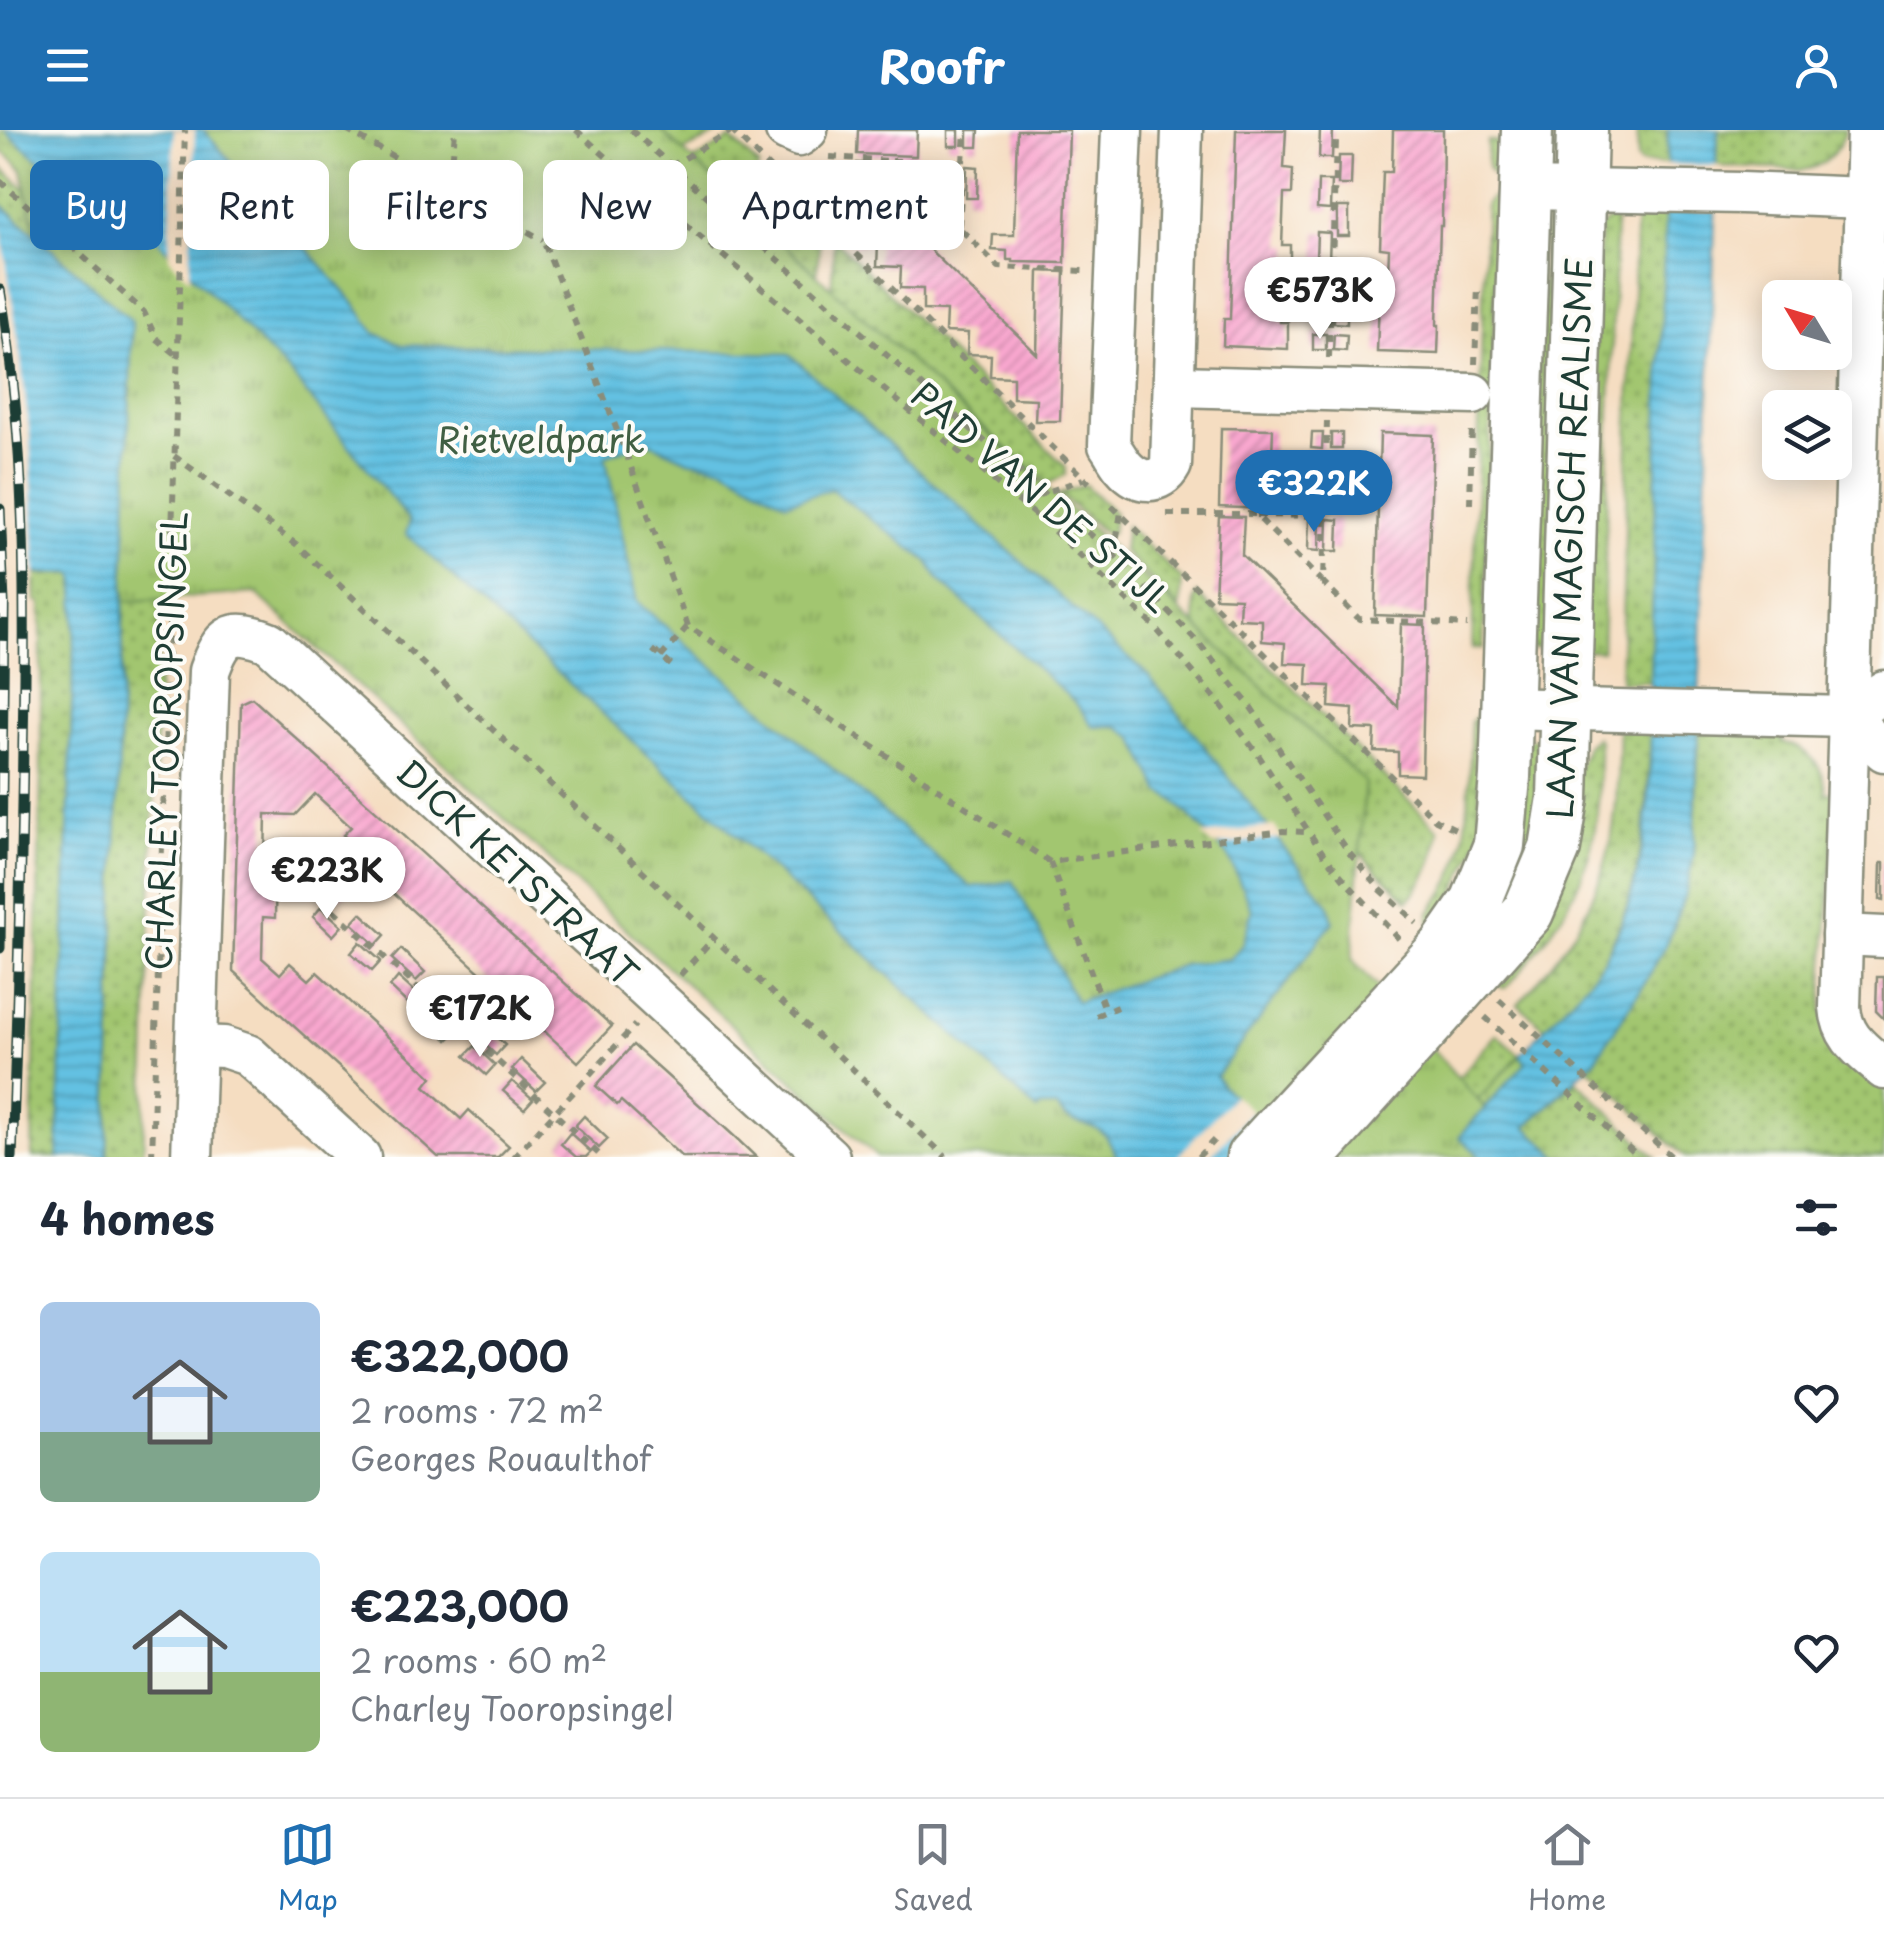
<!DOCTYPE html>
<meta charset="utf-8">
<style>
:root{--surface:#fff;--page:#f6f6f7;--text:#1f2937;--muted:#747a83;--line:#e0e1e3;--accent:#1f6fb2}
body{margin:0;font-family:"Playpen Sans",sans-serif;background:var(--page);color:var(--text);height:100vh;display:flex;flex-direction:column;font-size:38px;white-space:nowrap}
*{box-sizing:border-box;margin:0}
p{font-size:32px;color:var(--muted)}
.icon{flex:none;width:55px;height:55px;fill:none;stroke:currentColor;stroke-width:2;stroke-linecap:round;stroke-linejoin:round}
.map{position:relative;height:1027px;overflow:hidden}
.details{display:flex;flex-direction:column;background:var(--surface);flex:1}
.details>*{flex:none}
.top-card{position:absolute;left:30px;top:30px;width:1000px;height:90px;display:flex;gap:20px}
.needle{width:65px;rotate:308deg}
.fabs{position:absolute;left:1762px;top:150px;display:grid;gap:20px}
.fabs a{display:grid;place-items:center;width:90px;height:90px;border-radius:15px;background:var(--surface);box-shadow:0 5px 25px #0003;font-size:50px}
.price{position:absolute;translate:-50% -85px;padding:0 22px;border-radius:35px;background:#fff;color:#222;font-size:32px;line-height:65px;filter:drop-shadow(0 2px 5px #0008)}
.price::after{content:'';position:absolute;left:50%;top:60px;width:30px;height:22px;margin-left:-15px;background:inherit;clip-path:polygon(0 0,100% 0,50% 100%)}
.price.on{background:var(--accent);color:#fff}
ul{padding:0;list-style:none}
li{display:flex;align-items:center;gap:30px;height:250px;padding:0 40px}
li span{display:grid;place-items:center;flex:none;width:280px;height:200px;border-radius:15px;color:#555}
li>.icon{margin-inline-start:auto}
span .icon{width:120px;height:120px;fill:#fffc;stroke-width:1}
li b{font-size:42px}
h2{display:flex;justify-content:space-between;align-items:center;height:120px;padding:0 40px;font-size:42px}
.chip{padding:0 35px;border-radius:15px;background:var(--surface);box-shadow:0 5px 25px #0003;font-size:35px;line-height:90px}
.chip.on{background:var(--accent);color:#fff}
header{display:flex;justify-content:space-between;align-items:center;height:130px;padding:0 40px;background:var(--accent);color:#fff;font-size:45px;font-weight:700}
.tabs{display:flex;justify-content:space-around;align-items:center;height:140px;border-top:2px solid var(--line);background:var(--surface);font-size:28px;color:var(--muted)}
.tabs a{display:grid;justify-items:center;gap:5px}
.tabs .on{color:var(--accent)}
.map>svg:first-child{display:block}
</style>
<header><svg class="icon" aria-label="menu" viewBox="0 0 24 24"><path d="M4 6h16M4 12h16M4 18h16"/></svg>Roofr<svg class="icon" aria-label="person" viewBox="0 0 24 24"><circle cx="12" cy="8" r="4"/><path d="M4 21q1-7 8-7t8 7"/></svg></header>
<div class="map">
<svg width="1884" height="1027" viewBox="0 0 1884 1027">
<defs>
<pattern id="grass-dots" width="8" height="8" patternUnits="userSpaceOnUse" patternTransform="scale(2.5)"><rect width="8" height="8" fill="#a2c670"/><path d="M2 2h.1M6 6h.1" fill="none" stroke="#83a25d" stroke-width="1.8" stroke-linecap="round"/></pattern>
<pattern id="wetland-marsh" width="20" height="14" patternUnits="userSpaceOnUse" patternTransform="scale(2.5)"><rect width="20" height="14" fill="#a2c670"/><path d="M1 5h8M5 5V1M11 12h8M15 12V8" fill="none" stroke="#83a25d"/></pattern>
<pattern id="park-tufts" width="24" height="20" patternUnits="userSpaceOnUse" patternTransform="scale(2.5)"><rect width="24" height="20" fill="#a2c670"/><path d="M3 7l-1-3M5 7V3M7 7l1-3M15 17l-1-3M17 17v-4M19 17l1-3" fill="none" stroke="#83a25d"/></pattern>
<pattern id="water-rules" width="6" height="5" patternUnits="userSpaceOnUse" patternTransform="scale(2.5)"><rect width="6" height="5" fill="#64c1e2"/><path d="M0 2.5h6" fill="none" stroke="#529eb8"/></pattern>
<pattern id="building-hatch" width="6" height="6" patternUnits="userSpaceOnUse" patternTransform="scale(2.5)"><rect width="6" height="6" fill="#f9a7cf"/><path d="M-1 1l2-2M0 6l6-6M5 7l2-2" fill="none" stroke="#c989a9"/></pattern>
</defs>
<rect width="100%" height="100%" fill="#fdfcf7"/>
<filter id="ink" filterUnits="userSpaceOnUse"><feTurbulence type="fractalNoise" baseFrequency=".01" numOctaves="2"/><feDisplacementMap in="SourceGraphic" scale="20" xChannelSelector="R" yChannelSelector="G"/><feConvolveMatrix kernelMatrix="1 2 1 2 8 2 1 2 1" color-interpolation-filters="sRGB"/></filter>
<filter id="wash" filterUnits="userSpaceOnUse"><feTurbulence type="fractalNoise" baseFrequency=".0048" numOctaves="4" result="noise"/><feDisplacementMap in="SourceGraphic" scale="40" xChannelSelector="R" yChannelSelector="G"/><feGaussianBlur stdDeviation="2.25" result="paint"/><feColorMatrix in="noise" values="0 0 0 0 0 0 0 0 0 0 0 0 0 0 0 0 0 1.4 0 .05"/><feComposite in="paint" operator="in"/></filter>
<g filter="url(#wash)">
<rect width="100%" height="100%" fill="#f5ddc1"/>
<g fill="url(#grass-dots)" stroke="#608252" stroke-width="2.5">
<polygon points="646,0 720,0 718,4 675,26"/>
<polygon points="1638,0 1668,0 1667,34 1641,33 1637,30"/>
<path d="M1718 0H1846C1839 21 1823 39 1800 40L1717 36Z"/>
<polygon points="731,9 759,36 741,80 685,36"/>
<path d="M1488 11 1513 12 1509 48C1481 47 1487 32 1488 11Z"/>
<polygon points="0,36 165,184 168,226 143,1027 107,1027 132,191 0,73"/>
<polygon points="771,49 821,96 816,150 761,99"/>
<polygon points="1499,66 1511,67 1509,84 1498,85 1483,518 1472,518 1486,73 1493,67"/>
<polygon points="1636,79 1666,81 1650,552 1620,552"/>
<polygon points="1612,87 1616,88 1602,521 1578,520 1600,97"/>
<polygon points="1554,90 1561,94 1555,519 1519,518 1547,91"/>
<polygon points="834,109 1066,337 1065,345 1048,354 831,164"/>
<polygon points="1085,355 1114,383 1112,403 1107,405 1059,364"/>
<polygon points="1126,396 1182,449 1180,479 1123,421"/>
<polygon points="73,443 76,449 58,1027 32,1027 41,643 41,472 36,472 35,445"/>
<path d="M1197 464 1439 700C1435 731 1427 748 1408 771L1367 731 1196 494 1194 471Z"/>
<path d="M1481 585 1493 586 1481 603 1479 684 1490 686 1438 800 1430 792 1429 784C1438 771 1448 758 1454 743 1472 703 1469 636 1471 592L1475 587Z"/>
<path d="M1619 598 1651 600C1648 669 1645 735 1618 799 1611 815 1604 832 1593 847 1578 865 1560 880 1545 898L1518 874C1570 816 1606 763 1615 684 1618 656 1618 627 1619 598Z"/>
<path d="M1699 601 1783 603 1782 612C1809 619 1824 635 1826 663H1836L1822 881 1884 955V1027H1685L1588 937 1646 851 1670 807 1686 761 1694 723Z"/>
<path d="M1596 607 1599 611C1599 632 1599 653 1598 673 1593 750 1555 803 1506 858L1501 857 1490 847 1588 614Z"/>
<polygon points="1533,609 1544,613 1551,621 1526,759 1478,790 1524,612"/>
<polygon points="1497,904 1520,925 1443,1008 1388,1027"/>
<polygon points="1576,950 1656,1027 1559,1027 1526,997"/>
</g>
<polygon fill="url(#wetland-marsh)" stroke="#608252" stroke-width="2.5" points="1520,925 1527,932 1460,1007 1442,1008"/>
<polygon fill="url(#park-tufts)" stroke="#608252" stroke-width="2.5" points="0,0 660,0 1365,652 1352,829 1494,988 1536,1027 877,1027 256,463 114,472 22,39 0,19"/>
<g fill="url(#water-rules)" stroke="#427f8b" stroke-width="2.5" fill-rule="evenodd">
<path d="M4 0H203L356 175 375 203 402 215 789 224 1149 546 1329 775 1333 792 1216 946 1222 956 1299 1027H1117C1114 1020 1110 1011 1105 1005 1089 989 1070 999 1057 977H1040L1037 980 406 404 410 391 292 245 147 99 46 36ZM646 311 688 330 724 337 786 373 831 359 928 431 939 450 1075 572 1094 597 1118 596 1134 608 1160 661 1174 670 1228 725 1252 780 1243 814 1230 829 1184 835 1076 872 1013 751 971 757 637 472 605 326Z"/>
<path d="M1668 0H1718L1694 723 1686 761 1670 807 1646 851 1595 930 1526 997 1559 1027H1481L1459 1007 1526 932 1520 925C1534 910 1548 894 1562 879 1578 862 1595 846 1606 826 1652 743 1652 644 1650 552Z"/>
<polygon points="0,73 132,191 107,1027 58,1027 76,449 73,443 0,444"/>
</g>
<g fill="#f5ddc1">
<polygon points="174,0 195,0 190,149 169,128"/>
<polygon points="1662,34 1722,36 1721,80 1661,80"/>
<polygon points="0,93 19,214 30,308 36,450 0,449"/>
<polygon points="1274,696 1283,708 1212,716 1202,705"/>
<polygon points="1234,965 1252,981 1209,1027 1177,1027"/>
</g>
<g id="blocks">
<g fill="url(#building-hatch)">
<polygon points="858,0 917,0 916,26 857,24"/>
<rect x="948" y="0" width="11" height="16"/>
<polygon points="968,0 979,0 978,17 968,17"/>
<polygon points="1017,0 1069,0 1065,133 1013,132 1013,130 1007,130 1007,121 992,120 993,105 1014,105"/>
<polygon points="1236,0 1286,0 1284,38 1293,39 1292,64 1284,64 1282,115 1290,115 1290,141 1281,141 1280,192 1288,192 1288,219 1223,216 1224,189 1230,189"/>
<polygon points="1320,0 1333,0 1332,28 1319,28"/>
<polygon points="1393,0 1443,0 1442,96 1440,96 1437,195 1439,195 1438,224 1377,222 1380,144 1388,144 1389,119 1380,118 1383,42 1392,42"/>
<polygon points="1339,26 1352,26 1351,55 1338,55"/>
<polygon points="857,33 883,34 882,73 1037,224 1039,141 1065,142 1060,291 1035,291 1036,269 1013,268 1013,247 990,246 991,225 967,224 968,203 945,202 946,181 923,180 923,159 900,158 901,137 877,136 878,115 852,115 854,112"/>
<polygon points="947,36 958,36 957,67 946,67"/>
<polygon points="967,36 978,37 977,68 966,68"/>
<polygon points="1318,51 1331,51 1330,80 1317,79"/>
<rect x="1337" y="77" width="12" height="29"/>
<polygon points="1317,102 1330,103 1329,131 1316,130"/>
<polygon points="1336,129 1349,129 1348,158 1335,158"/>
<polygon points="1315,153 1328,154 1327,182 1314,181"/>
<polygon points="1334,179 1347,180 1347,194 1334,193"/>
<rect x="1313" y="204" width="13" height="16"/>
<polygon points="1334,204 1347,205 1346,221 1333,220"/>
<polygon points="1221,298 1273,299 1271,352 1288,353 1287,380 1219,377"/>
<polygon points="1312,303 1323,303 1322,319 1311,318"/>
<rect x="1331" y="303" width="11" height="16"/>
<polygon points="1380,303 1433,305 1427,487 1375,485"/>
<polygon points="1311,338 1322,338 1321,369 1310,369"/>
<polygon points="1330,339 1341,339 1340,370 1329,370"/>
<polygon points="1219,386 1244,387 1242,425 1398,577 1401,494 1425,495 1422,645 1398,644 1398,622 1374,621 1375,600 1352,599 1353,579 1329,577 1330,556 1307,555 1308,534 1284,533 1285,513 1262,511 1262,490 1239,489 1240,468 1215,467"/>
<polygon points="1309,389 1320,389 1319,421 1308,420"/>
<polygon points="1328,389 1339,390 1338,421 1327,421"/>
<polygon points="252,568 612,896 578,932 357,730 363,723 343,705 351,697 315,664 295,685 266,684 265,733 276,733 275,788 263,787 262,828 280,844 290,833 309,850 317,842 432,947 425,956 461,989 469,980 509,1016 498,1027 438,1027 233,841 241,573"/>
<polygon points="311,733 321,758 308,764 298,738"/>
<polygon points="336,733 348,763 336,768 324,738"/>
<polygon points="1881,733 1884,733 1884,770 1880,769"/>
<polygon points="321,777 342,796 333,806 313,787"/>
<polygon points="361,783 385,805 376,815 352,793"/>
<polygon points="360,812 381,831 372,841 351,823"/>
<polygon points="401,819 425,842 416,851 392,829"/>
<polygon points="398,847 419,866 410,876 390,857"/>
<polygon points="1877,847 1884,847 1884,889 1876,881"/>
<polygon points="441,856 465,879 456,888 432,866"/>
<polygon points="436,882 457,901 448,910 428,892"/>
<polygon points="481,893 505,915 496,925 472,903"/>
<polygon points="633,915 734,1006 756,1027 682,1027 621,971 617,975 596,956"/>
<polygon points="475,916 495,935 486,945 465,926"/>
<polygon points="521,929 545,952 536,961 512,939"/>
<polygon points="512,951 533,969 524,979 503,961"/>
<polygon points="584,986 608,1009 599,1018 575,996"/>
<polygon points="570,1003 591,1022 586,1027 576,1027 561,1014"/>
</g>
</g>
</g>
<g filter="url(#ink)">
<use href="#blocks" fill-opacity="0" stroke="#8a8d7a" stroke-width="2.5"/>
<g fill="none" stroke-linecap="round" stroke-linejoin="round">
<g stroke="#8a8d7a" stroke-width="45">
<g id="minor">
<polyline points="786,0 799,6 807,0"/>
<path d="M1122 0 1109 315C1114 322 1118 330 1123 336 1138 354 1160 356 1171 335L1182 0"/>
<path d="M1867 0 1840 877C1842 908 1862 920 1884 939"/>
<polyline points="1525,59 1742,63 1864,68 1884,51"/>
<polyline points="1176,256 1473,264"/>
<polyline points="1507,578 1847,587 1884,561"/>
<polyline points="1847,587 1884,621"/>
<polyline points="1842,805 1884,807"/>
<polyline points="196,916 224,917 248,925 360,1027"/>
<path d="M192 1027 209 541C222 505 231 497 269 512L829 1027"/>
</g>
</g>
<g stroke="#8a8d7a" stroke-width="55">
<g id="major">
<polyline points="1252,1027 1444,818 1476,772 1499,715 1505,647 1527,0"/>
<polyline points="1309,1027 1528,782 1555,718 1563,668 1582,0"/>
</g>
</g>
<g stroke="#8a8d7a" stroke-width="6" stroke-dasharray="8 8" stroke-linecap="butt">
<polyline points="346,0 543,110"/>
<polyline points="576,0 638,55 1052,399 1153,495 1220,574 1259,626 1324,725 1348,754 1401,811"/>
<polyline points="631,0 1114,425 1198,512 1250,576 1350,724 1381,760 1417,793"/>
<polyline points="731,0 1089,353"/>
<polyline points="733,0 543,110 627,326 688,496 1050,732 1283,701 1306,702"/>
<polyline points="830,27 891,31 999,137 1085,141"/>
<polyline points="892,31 963,32"/>
<polyline points="0,51 144,182 156,208 177,225"/>
<polyline points="450,60 455,0"/>
<polyline points="959,96 965,0"/>
<polyline points="748,102 769,37"/>
<polyline points="1329,228 1336,10"/>
<polyline points="1475,234 1478,156"/>
<polyline points="1327,291 1323,453 1359,489 1467,495"/>
<polyline points="174,326 296,414 946,1027"/>
<polyline points="1020,372 1083,349"/>
<polyline points="1470,374 1472,296"/>
<polyline points="1112,376 1436,690 1460,701"/>
<polyline points="1167,384 1255,384 1322,452"/>
<polyline points="1257,385 1324,386"/>
<polyline points="1114,424 1121,382"/>
<polyline points="653,520 671,535"/>
<polyline points="661,527 688,496"/>
<polyline points="1050,732 1106,882"/>
<polyline points="317,735 333,780 602,1027"/>
<polyline points="680,845 714,808"/>
<polyline points="1499,870 1672,1027"/>
<polyline points="1096,886 1117,877"/>
<polyline points="1485,887 1639,1027"/>
<polyline points="152,1027 185,0"/>
<polyline points="514,1027 635,895"/>
<polyline points="1198,1027 1214,1010"/>
</g>
<use href="#minor" stroke="#fff" stroke-width="40"/>
<use href="#major" stroke="#fff" stroke-width="50"/>
<g stroke="#1f3d34" stroke-width="11">
<g id="rail">
<path d="M0 160C26 310 26 464 23 616 21 753 17 890 12 1027"/>
<polyline points="0,379 4,473 0,818"/>
</g>
</g>
<use href="#rail" stroke="#fdfcf7" stroke-width="8" stroke-dasharray="22" stroke-linecap="butt"/>
</g>
</g>
<g text-anchor="middle" dominant-baseline="central" stroke-width="8" stroke-linejoin="round" paint-order="stroke">
<g font-size="35" fill="#405f43" stroke="#fdfcf7">
<text x="541" y="308">Rietveldpark</text>
</g>
<g font-size="35" fill="#1f3d34" stroke="#fdfcf7">
<text transform="translate(1042 366) rotate(41)">PAD VAN DE STIJL</text>
<text transform="translate(1568 408) rotate(-88)">LAAN VAN MAGISCH REALISME</text>
<text transform="translate(165 611) rotate(-88)">CHARLEY TOOROPSINGEL</text>
<text transform="translate(518 742) rotate(43)">DICK KETSTRAAT</text>
</g>
</g>
</svg>
<div class="fabs">
<a><svg class="needle" viewBox="-14 -14 28 28"><path d="M0-13l5 13h-10z" fill="#e53935"/><path d="M0 13l5-13h-10z" fill="#747a83"/></svg></a>
<a><svg class="icon" aria-label="layers" viewBox="0 0 24 24"><path d="M12 4l9 5-9 5-9-5zM3 14l9 5 9-5"/></svg></a>
</div>
<b class="price" style="left:1320px;top:212px">€573K</b>
<b class="price on" style="left:1314px;top:405px">€322K</b>
<b class="price" style="left:327px;top:792px">€223K</b>
<b class="price" style="left:480px;top:930px">€172K</b>
<div class="top-card">
<a class="chip on">Buy</a>
<a class="chip">Rent</a>
<a class="chip">Filters</a>
<a class="chip">New</a>
<a class="chip">Apartment</a>
</div>
</div>
<section class="details">
<h2>4 homes<svg class="icon" aria-label="filters" viewBox="0 0 24 24"><path d="M4 7h16M4 17h16"/><circle cx="9" cy="7" r="2"/><circle cx="15" cy="17" r="2"/></svg></h2>
<ul>
<li><span style="background:linear-gradient(#a9c7e8 65%,#7fa58c 0)"><svg class="icon" aria-label="home" viewBox="0 0 24 24"><path d="M3 11l9-7 9 7M6 9v11h12V9"/></svg></span><div><b>€322,000</b><p>2 rooms · 72 m²</p><p>Georges Rouaulthof</p></div><svg class="icon" aria-label="heart" viewBox="0 0 24 24"><path d="M12 20l-8-8c-3-5 5-10 8-4 3-6 11-1 8 4z"/></svg></li>
<li><span style="background:linear-gradient(#bfe0f5 60%,#8fb573 0)"><svg class="icon" aria-label="home" viewBox="0 0 24 24"><path d="M3 11l9-7 9 7M6 9v11h12V9"/></svg></span><div><b>€223,000</b><p>2 rooms · 60 m²</p><p>Charley Tooropsingel</p></div><svg class="icon" aria-label="heart" viewBox="0 0 24 24"><path d="M12 20l-8-8c-3-5 5-10 8-4 3-6 11-1 8 4z"/></svg></li>
</ul>
</section>
<nav class="tabs">
<a class="on"><svg class="icon" aria-label="map" viewBox="0 0 24 24"><path d="M3 6l6-2 6 2 6-2v14l-6 2-6-2-6 2zM9 4v14M15 6v14"/></svg>Map</a>
<a><svg class="icon" aria-label="saved" viewBox="0 0 24 24"><path d="M7 4h10v16l-5-4-5 4z"/></svg>Saved</a>
<a><svg class="icon" aria-label="home" viewBox="0 0 24 24"><path d="M3 11l9-7 9 7M6 9v11h12V9"/></svg>Home</a>
</nav>
